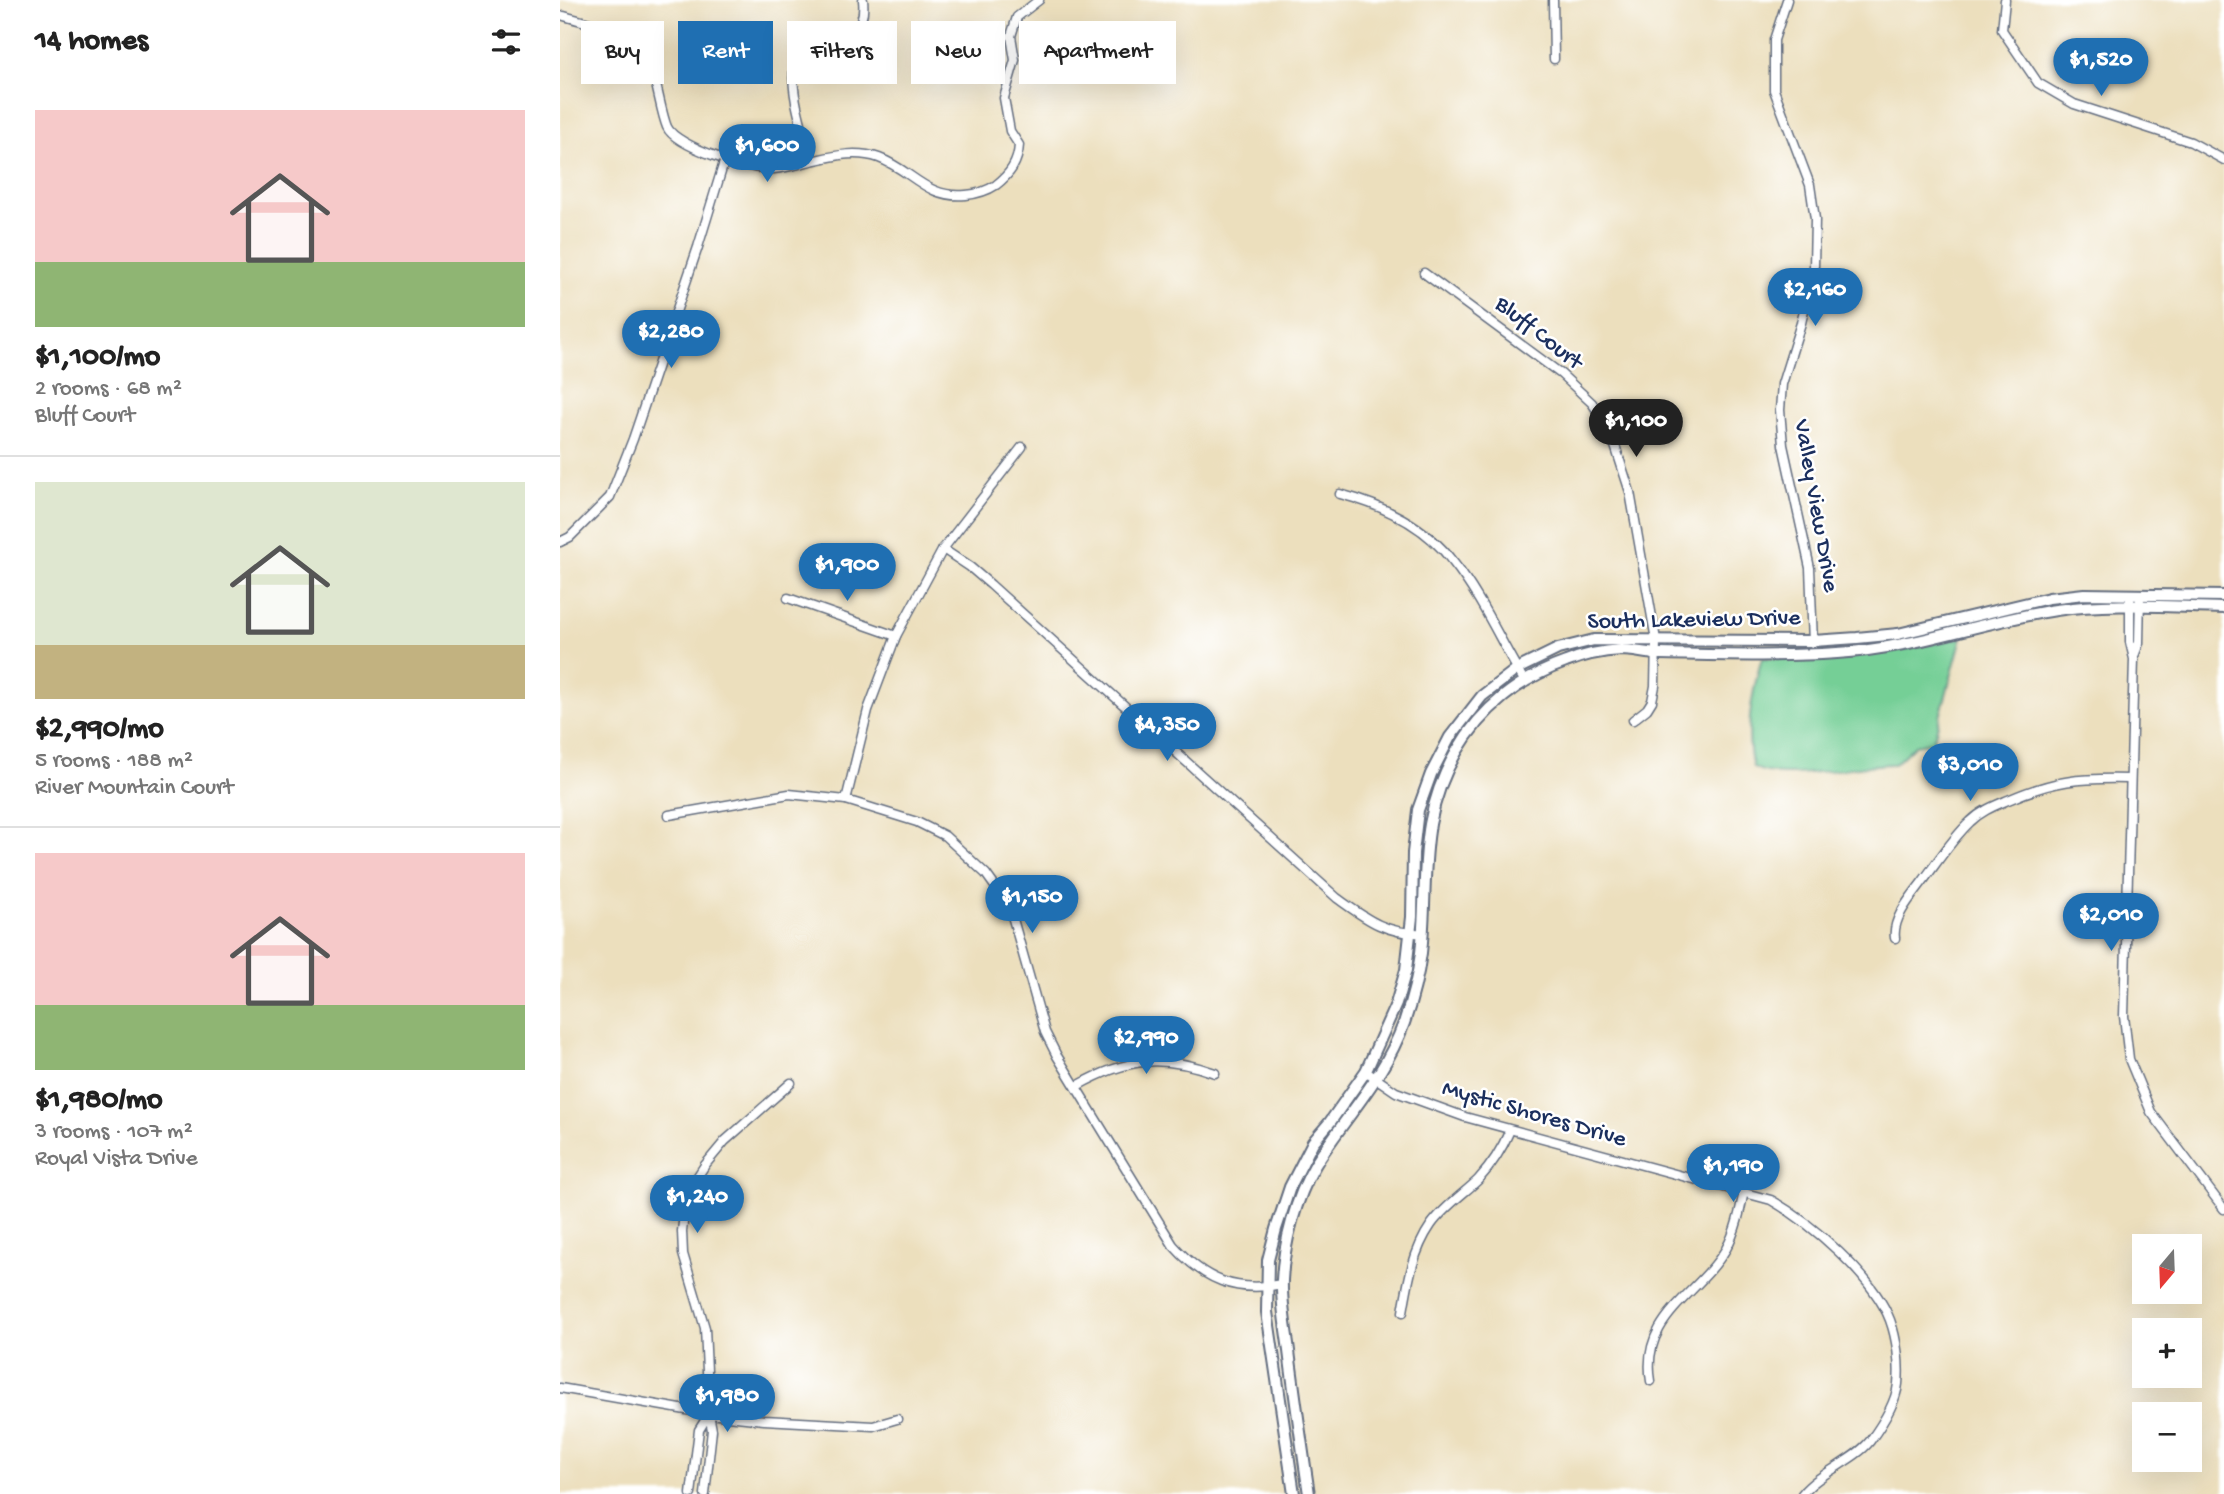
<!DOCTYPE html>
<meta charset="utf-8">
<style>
:root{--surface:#fff;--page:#f2f2f2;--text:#222;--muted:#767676;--line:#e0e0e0;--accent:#1f6fb2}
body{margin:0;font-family:"Gochi Hand",sans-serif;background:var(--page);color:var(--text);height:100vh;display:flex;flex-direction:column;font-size:26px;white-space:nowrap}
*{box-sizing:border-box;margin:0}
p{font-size:23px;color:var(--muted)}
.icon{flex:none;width:38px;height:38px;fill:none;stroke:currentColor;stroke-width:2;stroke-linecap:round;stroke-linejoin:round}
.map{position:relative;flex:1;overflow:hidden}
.drawer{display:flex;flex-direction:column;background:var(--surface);width:560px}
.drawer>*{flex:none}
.guide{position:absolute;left:21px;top:21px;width:665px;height:63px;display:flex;gap:14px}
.needle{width:46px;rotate:199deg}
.buttons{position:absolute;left:1572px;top:1234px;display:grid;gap:14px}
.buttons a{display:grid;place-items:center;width:70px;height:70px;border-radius:0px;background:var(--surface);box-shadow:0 7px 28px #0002;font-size:35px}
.price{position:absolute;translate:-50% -60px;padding:0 16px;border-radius:24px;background:var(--accent);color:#fff;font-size:23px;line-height:46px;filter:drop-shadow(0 2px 4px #0008)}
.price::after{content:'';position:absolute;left:50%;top:42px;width:21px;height:16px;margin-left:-10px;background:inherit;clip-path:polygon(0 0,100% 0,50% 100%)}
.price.on{background:#222;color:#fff}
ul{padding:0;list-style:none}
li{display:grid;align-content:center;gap:14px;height:371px;padding:0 35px}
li+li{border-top:2px solid var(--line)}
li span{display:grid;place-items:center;height:217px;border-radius:0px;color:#555}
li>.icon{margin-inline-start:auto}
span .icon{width:126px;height:126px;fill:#fffc;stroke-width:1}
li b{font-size:30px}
h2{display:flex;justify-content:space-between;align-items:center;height:84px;padding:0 35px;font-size:30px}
.tag{padding:0 24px;border-radius:0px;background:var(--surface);box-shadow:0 7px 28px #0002;font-size:24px;line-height:63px}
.tag.on{background:var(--accent);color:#fff}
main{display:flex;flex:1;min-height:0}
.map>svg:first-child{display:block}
</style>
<main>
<section class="drawer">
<h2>14 homes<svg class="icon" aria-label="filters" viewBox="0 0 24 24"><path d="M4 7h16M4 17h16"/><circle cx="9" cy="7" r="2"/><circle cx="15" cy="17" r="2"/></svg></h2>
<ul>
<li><span style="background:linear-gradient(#f6c9c9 70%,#8fb573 0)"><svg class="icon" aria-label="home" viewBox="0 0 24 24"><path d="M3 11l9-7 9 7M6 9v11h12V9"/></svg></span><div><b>$1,100/mo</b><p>2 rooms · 68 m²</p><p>Bluff Court</p></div></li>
<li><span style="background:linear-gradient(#dfe7d0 75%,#c2b280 0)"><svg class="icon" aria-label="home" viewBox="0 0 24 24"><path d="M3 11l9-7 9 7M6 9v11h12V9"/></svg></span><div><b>$2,990/mo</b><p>5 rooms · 188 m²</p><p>River Mountain Court</p></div></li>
<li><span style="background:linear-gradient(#f6c9c9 70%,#8fb573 0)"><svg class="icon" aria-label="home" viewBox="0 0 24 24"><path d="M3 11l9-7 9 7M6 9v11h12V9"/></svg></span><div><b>$1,980/mo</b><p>3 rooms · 107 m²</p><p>Royal Vista Drive</p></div></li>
</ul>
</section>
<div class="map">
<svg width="1664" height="1494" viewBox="0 0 1664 1494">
<rect width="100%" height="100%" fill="#fff"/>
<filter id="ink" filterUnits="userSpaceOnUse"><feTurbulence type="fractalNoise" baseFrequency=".0143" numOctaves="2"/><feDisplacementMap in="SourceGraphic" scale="14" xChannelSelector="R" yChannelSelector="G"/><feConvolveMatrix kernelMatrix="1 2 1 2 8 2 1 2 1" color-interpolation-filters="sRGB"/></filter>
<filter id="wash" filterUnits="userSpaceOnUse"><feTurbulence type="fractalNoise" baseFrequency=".00686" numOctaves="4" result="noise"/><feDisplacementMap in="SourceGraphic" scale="28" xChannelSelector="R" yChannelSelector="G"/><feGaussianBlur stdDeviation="1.57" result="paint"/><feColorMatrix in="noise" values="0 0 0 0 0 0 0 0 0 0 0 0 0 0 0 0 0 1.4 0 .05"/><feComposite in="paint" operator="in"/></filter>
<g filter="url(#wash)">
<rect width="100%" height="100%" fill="#ecdfbd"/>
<path fill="#74cf96" stroke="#487f7a" stroke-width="2" d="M1402 637 1373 742 1355 745 1335 764C1297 763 1224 785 1193 767 1184 732 1192 692 1202 658 1275 658 1331 655 1402 637Z"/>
</g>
<g filter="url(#ink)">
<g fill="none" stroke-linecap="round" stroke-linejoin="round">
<g stroke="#646d7f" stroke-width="11">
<g id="minor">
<path d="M303 0C309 53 248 25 235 64 228 88 245 136 251 161 274 156 295 150 319 158 352 170 366 199 406 195 416 194 427 191 436 185 450 174 458 163 459 145L450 131 444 98 455 60 451 36 457 17 479 0"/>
<polyline points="993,0 994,59"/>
<polyline points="1227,0 1214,40 1214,90 1250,185 1255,219 1254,267 1241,323 1222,384 1220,410 1223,445 1250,568 1253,643"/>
<polyline points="1445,0 1442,30 1478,83 1514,104 1631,142 1664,160"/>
<path d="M4 16C27 23 60 29 78 46 96 61 98 105 107 127 116 147 192 171 214 169 226 168 239 164 251 161"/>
<polyline points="864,273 1001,374 1032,403 1050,430 1070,492 1096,640 1095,686 1092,701 1087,709 1073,720"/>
<path d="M780 494C822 505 866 526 893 562 922 598 941 643 965 682"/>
<polyline points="0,542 10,537 50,497 73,439 138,247 165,159"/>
<path d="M383 549 410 567 431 585 777 898C805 918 826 935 863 933"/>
<polyline points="228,598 336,636"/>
<polyline points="1570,600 1570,642 1574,659 1564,1016 1569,1059 1591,1112 1664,1209"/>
<polyline points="1574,656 1579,643 1580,594"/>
<polyline points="286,800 308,710 336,636 383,549 462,447"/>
<path d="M109 815 229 794 286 800 357 822 385 836 426 874 444 899 453 919 485 1032 497 1056 613 1245C644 1280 675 1293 722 1284"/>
<path d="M1335 938C1332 918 1352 896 1363 881 1378 861 1392 839 1410 822 1421 811 1434 806 1448 800 1494 780 1519 778 1569 779"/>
<path d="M811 1075 836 1092 905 1117 1211 1200C1251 1223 1313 1276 1330 1320 1337 1339 1340 1364 1338 1384 1336 1403 1321 1426 1310 1441 1294 1461 1260 1472 1242 1494"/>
<path d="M517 1086C567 1058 601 1054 655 1073"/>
<path d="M843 1312C848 1282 853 1251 871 1225 884 1207 902 1195 918 1180 932 1165 942 1149 950 1130"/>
<path d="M1091 1381C1080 1317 1138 1296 1166 1249 1176 1231 1180 1211 1184 1191"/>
<polyline points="0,1388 149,1414 204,1420 313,1426 337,1419"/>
<polyline points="131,1494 139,1430 149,1414"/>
<polyline points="145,1494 152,1430 149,1414 145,1328 123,1254 122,1231 125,1206 132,1185 145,1165 165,1141 231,1083"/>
</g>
</g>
<g stroke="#646d7f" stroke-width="14">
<g id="tertiary">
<polyline points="734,1494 707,1312 708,1260 716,1229 730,1187 753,1142 770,1122 806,1071 836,1004 846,970 852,917 853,853 858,810 871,774 890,737 922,696 957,669 998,649 1034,640 1253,641 1297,638 1338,634 1489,598 1524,594 1664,596"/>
<path d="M749 1494C742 1446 735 1399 729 1351 726 1328 721 1303 722 1280 724 1242 736 1198 755 1165 786 1115 823 1080 844 1023 852 1000 858 977 861 953 869 878 856 821 897 751 921 709 960 678 1006 662 1023 655 1043 651 1061 650 1074 650 1087 654 1100 654 1159 655 1218 657 1277 653 1352 649 1422 621 1496 610 1551 602 1609 607 1664 608"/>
</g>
</g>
<use href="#minor" stroke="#fff" stroke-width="8"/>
<use href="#tertiary" stroke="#fff" stroke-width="10"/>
</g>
</g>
<g text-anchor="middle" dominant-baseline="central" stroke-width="5" stroke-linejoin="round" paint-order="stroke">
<g font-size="24" fill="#1b2f5e" stroke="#fff">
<text transform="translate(978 334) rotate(38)">Bluff Court</text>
<text transform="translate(1255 506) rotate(80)">Valley View Drive</text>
<text transform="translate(1134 621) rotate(-1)">South Lakeview Drive</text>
<text transform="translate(974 1115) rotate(16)">Mystic Shores Drive</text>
</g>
</g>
</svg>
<div class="buttons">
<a><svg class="needle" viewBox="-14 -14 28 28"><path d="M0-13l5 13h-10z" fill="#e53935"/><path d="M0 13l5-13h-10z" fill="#767676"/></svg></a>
<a>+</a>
<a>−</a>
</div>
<b class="price" style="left:1541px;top:98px">$1,520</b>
<b class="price" style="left:207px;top:184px">$1,600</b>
<b class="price" style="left:1255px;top:328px">$2,160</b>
<b class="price" style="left:111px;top:370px">$2,280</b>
<b class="price on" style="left:1076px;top:459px">$1,100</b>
<b class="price" style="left:287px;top:603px">$1,900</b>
<b class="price" style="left:607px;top:763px">$4,350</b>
<b class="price" style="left:1410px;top:803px">$3,010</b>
<b class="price" style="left:472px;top:935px">$1,150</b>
<b class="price" style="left:1551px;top:953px">$2,010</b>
<b class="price" style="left:586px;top:1076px">$2,990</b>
<b class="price" style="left:1173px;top:1204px">$1,190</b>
<b class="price" style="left:137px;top:1235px">$1,240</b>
<b class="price" style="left:167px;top:1434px">$1,980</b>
<div class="guide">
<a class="tag">Buy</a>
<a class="tag on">Rent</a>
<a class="tag">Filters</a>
<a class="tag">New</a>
<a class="tag">Apartment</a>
</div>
</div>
</main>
